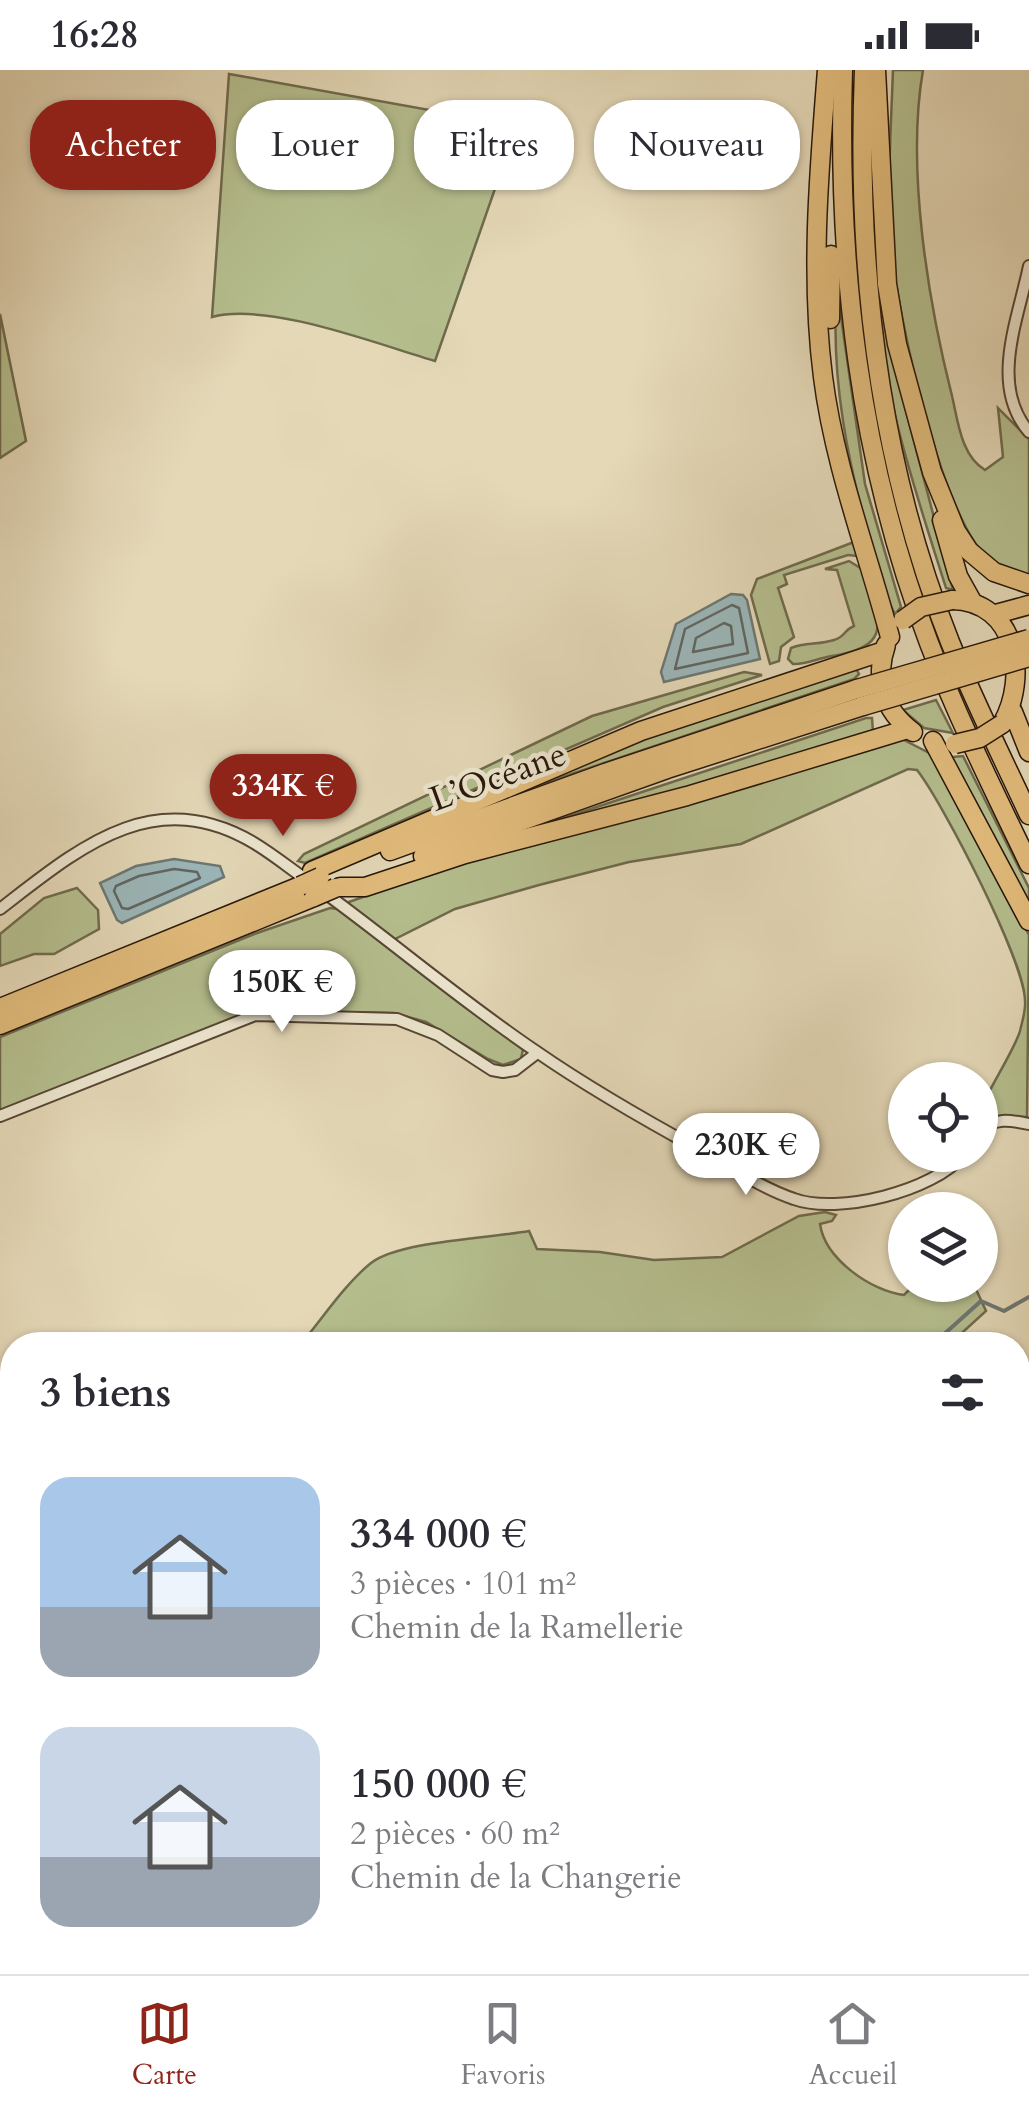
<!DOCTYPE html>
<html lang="fr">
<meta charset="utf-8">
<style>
:root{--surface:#fff;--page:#f7f7f7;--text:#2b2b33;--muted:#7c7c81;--line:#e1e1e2;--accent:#8f2418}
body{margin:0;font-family:Cardo,serif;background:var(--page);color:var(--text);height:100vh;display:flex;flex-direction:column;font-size:38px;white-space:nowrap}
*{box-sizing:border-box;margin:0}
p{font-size:32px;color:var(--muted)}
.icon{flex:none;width:55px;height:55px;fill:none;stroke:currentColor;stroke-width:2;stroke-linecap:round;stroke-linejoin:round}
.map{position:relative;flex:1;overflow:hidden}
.details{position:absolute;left:0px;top:1262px;width:1030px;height:642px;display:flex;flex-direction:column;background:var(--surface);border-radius:40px 40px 0 0;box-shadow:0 2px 8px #0004}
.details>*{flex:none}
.guide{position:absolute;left:30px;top:30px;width:970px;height:90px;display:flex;gap:20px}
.buttons{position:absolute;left:888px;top:992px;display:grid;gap:20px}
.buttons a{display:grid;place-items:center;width:110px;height:110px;border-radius:50%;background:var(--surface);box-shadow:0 2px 8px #0004;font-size:50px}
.price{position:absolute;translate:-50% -85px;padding:0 22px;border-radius:35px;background:#fff;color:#222;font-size:32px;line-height:65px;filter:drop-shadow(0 2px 5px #0008)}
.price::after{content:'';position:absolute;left:50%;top:60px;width:30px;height:22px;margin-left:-15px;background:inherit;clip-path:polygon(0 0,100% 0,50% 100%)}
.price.active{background:var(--accent);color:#fff}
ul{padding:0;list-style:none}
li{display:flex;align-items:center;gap:30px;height:250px;padding:0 40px}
li span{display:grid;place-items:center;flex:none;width:280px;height:200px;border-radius:30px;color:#555}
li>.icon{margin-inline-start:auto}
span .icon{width:120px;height:120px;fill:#fffc;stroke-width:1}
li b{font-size:42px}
h2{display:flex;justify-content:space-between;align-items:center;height:120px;padding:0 40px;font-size:42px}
.tag{padding:0 35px;border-radius:40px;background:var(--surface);box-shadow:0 2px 8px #0004;font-size:35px;line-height:90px}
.tag.active{background:var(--accent);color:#fff}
.status{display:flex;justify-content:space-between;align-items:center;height:70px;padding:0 50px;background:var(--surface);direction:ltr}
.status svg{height:28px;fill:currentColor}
.dock{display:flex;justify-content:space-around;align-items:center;height:140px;border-top:2px solid var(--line);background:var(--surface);font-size:28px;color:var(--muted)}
.dock a{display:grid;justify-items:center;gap:5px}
.dock .active{color:var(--accent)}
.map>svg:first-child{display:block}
</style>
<div class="status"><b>16:28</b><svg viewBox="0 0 49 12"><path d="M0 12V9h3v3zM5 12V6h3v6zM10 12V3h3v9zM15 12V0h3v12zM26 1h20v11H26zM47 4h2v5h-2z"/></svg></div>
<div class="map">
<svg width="1029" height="1904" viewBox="0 0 1029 1904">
<rect width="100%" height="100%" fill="#e4d8b7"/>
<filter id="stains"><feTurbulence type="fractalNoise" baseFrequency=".002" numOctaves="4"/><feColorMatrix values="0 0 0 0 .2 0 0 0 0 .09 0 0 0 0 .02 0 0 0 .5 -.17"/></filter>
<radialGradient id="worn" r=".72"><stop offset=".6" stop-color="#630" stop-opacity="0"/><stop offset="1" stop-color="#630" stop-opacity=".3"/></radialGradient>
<g fill="#b5be8e" stroke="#6e6a4c" stroke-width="2.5">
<path d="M893 0H923C906 98 928 231 952 326 958 351 961 386 985 400L1003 387 998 338 1029 369V505C1017 503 1004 500 993 493 942 455 899 248 892 184 886 122 891 61 893 0Z"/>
<path d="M229 4 513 55V67L435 291C377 274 269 232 212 247Z"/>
<path d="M837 219 865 414 901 537 895 544C884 526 879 499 872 478 848 395 830 306 837 219Z"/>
<path d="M879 220 889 276 953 520 946 518C919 432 876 309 879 220Z"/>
<polygon points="0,244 26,371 0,388"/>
<polygon points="854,472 858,486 848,485 784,505 787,514 778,518 794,567 781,577 779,591 770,594 751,525 757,509"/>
<path d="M849 491 862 499C877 548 898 576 832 586 818 588 806 595 793 594L788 589 791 578C805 572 819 575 834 570 847 566 842 561 854 556L837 500 825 499Z"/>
<polygon points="855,597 859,604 854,609 509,725 604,682"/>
<polygon points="744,602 762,605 663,637 305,793 298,791 304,784 592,646"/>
<polygon points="936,630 953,663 924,658 903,640"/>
<polygon points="866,648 872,648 873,662 659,728 518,763"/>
<path d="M900 668 935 686 1029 865 1027 1047H986L980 1044C980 1032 1014 982 1020 961 1022 952 1026 940 1025 931 1025 892 943 733 917 700L908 699 741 774 629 792 539 815 455 839 393 870 346 833 451 796Z"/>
<polygon points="963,686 1029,818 1029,840 952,687"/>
<polygon points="77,818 98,840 99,859 54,884 34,884 0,896 0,864 44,828"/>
<polygon points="330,838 337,839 516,972 523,979 521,989 503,995 488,989 426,952 394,943 257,941 0,1041 0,967 257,863"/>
<path d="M825 1142 836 1145 832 1151 820 1154C825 1189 871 1221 904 1225L914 1215H974L986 1241 953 1271 955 1275H300C322 1249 345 1214 371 1193 399 1171 491 1168 529 1161L537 1179 600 1182 654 1190 722 1187 799 1146Z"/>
<polygon points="0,1339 12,1349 12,1573 0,1570"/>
<polygon points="12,1655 12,1876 0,1860 0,1677"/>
<polygon points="774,1892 845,1892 845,1893 842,1904 737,1904"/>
</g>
<g fill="#9bb7ba" stroke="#6c7773" stroke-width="2.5">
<polygon points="731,524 743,525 747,530 760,589 664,612 661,602 676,554"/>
<polygon points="174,789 220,796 224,807 122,853 117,850 100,813 136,796"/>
<polygon points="102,1892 222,1892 222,1893 221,1904 165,1904 165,1894 134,1898 130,1904 79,1904"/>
</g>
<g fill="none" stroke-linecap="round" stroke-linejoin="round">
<g stroke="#606662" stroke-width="2.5">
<polygon points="732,535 739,538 748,583 675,599 685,559"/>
<polygon points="724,553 731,556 733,574 693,582 696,568"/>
<polygon points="174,799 197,802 200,808 128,839 122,838 114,821 116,816 139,806"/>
</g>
<g stroke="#6c7773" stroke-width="4">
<polyline points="932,1275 981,1231 1004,1241 1029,1227"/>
<polyline points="11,1904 26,1892"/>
</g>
<g stroke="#564634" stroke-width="14">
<g id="street">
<path d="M1029 196C1018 250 989 315 1029 362"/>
<path d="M325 823C396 875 464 933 537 982 589 1018 645 1050 700 1080 730 1096 761 1118 794 1129 838 1145 934 1121 963 1085"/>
<path d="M0 839C78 779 153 713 254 773 274 785 292 800 311 813"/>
<polyline points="0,1046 255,945 397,949 438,965 492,1000 503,1002 515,1000 537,983"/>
<path d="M980 1062C994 1047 1010 1050 1029 1054"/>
<polyline points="0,1415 12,1434"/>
<polyline points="0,1654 12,1634"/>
</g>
</g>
<g stroke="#261609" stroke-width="18">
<g id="secondary">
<polyline points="1018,1798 1029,1792"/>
<polyline points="1018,1857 1029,1862"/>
<polyline points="678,1904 706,1892"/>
<polyline points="709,1904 740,1892"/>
</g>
</g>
<g stroke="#261609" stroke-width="21">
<g id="highway">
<path d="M827 0C819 101 810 206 823 307 834 395 867 481 890 567"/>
<path d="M843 0C837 197 859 388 929 573 958 649 994 721 1029 794"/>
<path d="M864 0C856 194 878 391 950 572 974 631 1002 687 1029 745"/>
<polyline points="876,0 887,214 897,274 932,402 956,461 969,481 994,502 1029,514"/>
<polyline points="830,249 831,185"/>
<polyline points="942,450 958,506 973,533"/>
<path d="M952 530C1017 531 1029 607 1002 654"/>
<polyline points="996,544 1029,535"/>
<path d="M886 575C874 609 884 641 913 662"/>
<polyline points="1013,642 1029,682"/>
<polyline points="933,671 1029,851"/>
<polyline points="390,781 605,703 857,619"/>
<polyline points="423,786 667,699 863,636"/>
<polyline points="312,801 641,661 884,581"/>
<polyline points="340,817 365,817 465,784 687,726 908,659"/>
<polyline points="0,938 300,816"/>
<polyline points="0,955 314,827"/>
</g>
</g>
<use href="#street" stroke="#ede6d0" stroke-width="10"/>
<use href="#secondary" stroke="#ede6d0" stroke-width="14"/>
<use href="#highway" stroke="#e2bc7c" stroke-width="18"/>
<g stroke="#261609" stroke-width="21" stroke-linecap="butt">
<g id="highway-bridge">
<polyline points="903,550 921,537 952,530"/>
<polyline points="857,619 1029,569"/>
<polyline points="863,636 1029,587"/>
<polyline points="955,674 980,668 1002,654"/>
<polyline points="300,816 320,807"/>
<polyline points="314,827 335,818"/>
</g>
</g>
<use href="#highway-bridge" stroke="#e2bc7c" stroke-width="18"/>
</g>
<g text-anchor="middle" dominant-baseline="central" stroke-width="9" stroke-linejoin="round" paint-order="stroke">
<g font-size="35" fill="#261609" stroke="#ede6d0">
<text transform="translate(498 707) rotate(-20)">L’Océane</text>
</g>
</g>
<rect width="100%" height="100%" filter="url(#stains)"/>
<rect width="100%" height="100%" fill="url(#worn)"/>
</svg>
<div class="buttons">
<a><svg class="icon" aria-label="locate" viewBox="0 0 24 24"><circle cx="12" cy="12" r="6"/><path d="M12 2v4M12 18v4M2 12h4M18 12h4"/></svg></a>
<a><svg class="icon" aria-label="layers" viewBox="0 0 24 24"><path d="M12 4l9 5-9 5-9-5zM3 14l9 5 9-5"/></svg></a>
</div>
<b class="price active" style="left:283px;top:769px">334K €</b>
<b class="price" style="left:282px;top:965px">150K €</b>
<b class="price" style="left:746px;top:1128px">230K €</b>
<div class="guide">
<a class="tag active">Acheter</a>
<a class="tag">Louer</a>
<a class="tag">Filtres</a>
<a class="tag">Nouveau</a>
</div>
<section class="details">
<h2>3 biens<svg class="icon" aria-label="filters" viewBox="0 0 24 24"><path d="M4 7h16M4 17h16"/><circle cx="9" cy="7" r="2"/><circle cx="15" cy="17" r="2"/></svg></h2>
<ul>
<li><span style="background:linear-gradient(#a9c7e8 65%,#9aa5b1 0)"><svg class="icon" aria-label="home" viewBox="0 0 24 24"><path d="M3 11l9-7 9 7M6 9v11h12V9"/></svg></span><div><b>334 000 €</b><p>3 pièces · 101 m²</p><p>Chemin de la Ramellerie</p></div></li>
<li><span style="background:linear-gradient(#c9d6e8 65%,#9aa5b1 0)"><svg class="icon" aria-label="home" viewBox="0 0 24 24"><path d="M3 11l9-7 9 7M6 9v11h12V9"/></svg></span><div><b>150 000 €</b><p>2 pièces · 60 m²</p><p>Chemin de la Changerie</p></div></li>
</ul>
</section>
</div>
<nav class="dock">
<a class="active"><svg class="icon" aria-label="map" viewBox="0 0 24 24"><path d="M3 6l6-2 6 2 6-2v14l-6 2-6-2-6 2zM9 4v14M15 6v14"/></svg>Carte</a>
<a><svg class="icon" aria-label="saved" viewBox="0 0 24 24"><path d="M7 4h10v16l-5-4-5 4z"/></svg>Favoris</a>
<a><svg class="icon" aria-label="home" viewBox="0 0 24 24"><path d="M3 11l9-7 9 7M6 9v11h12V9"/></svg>Accueil</a>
</nav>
